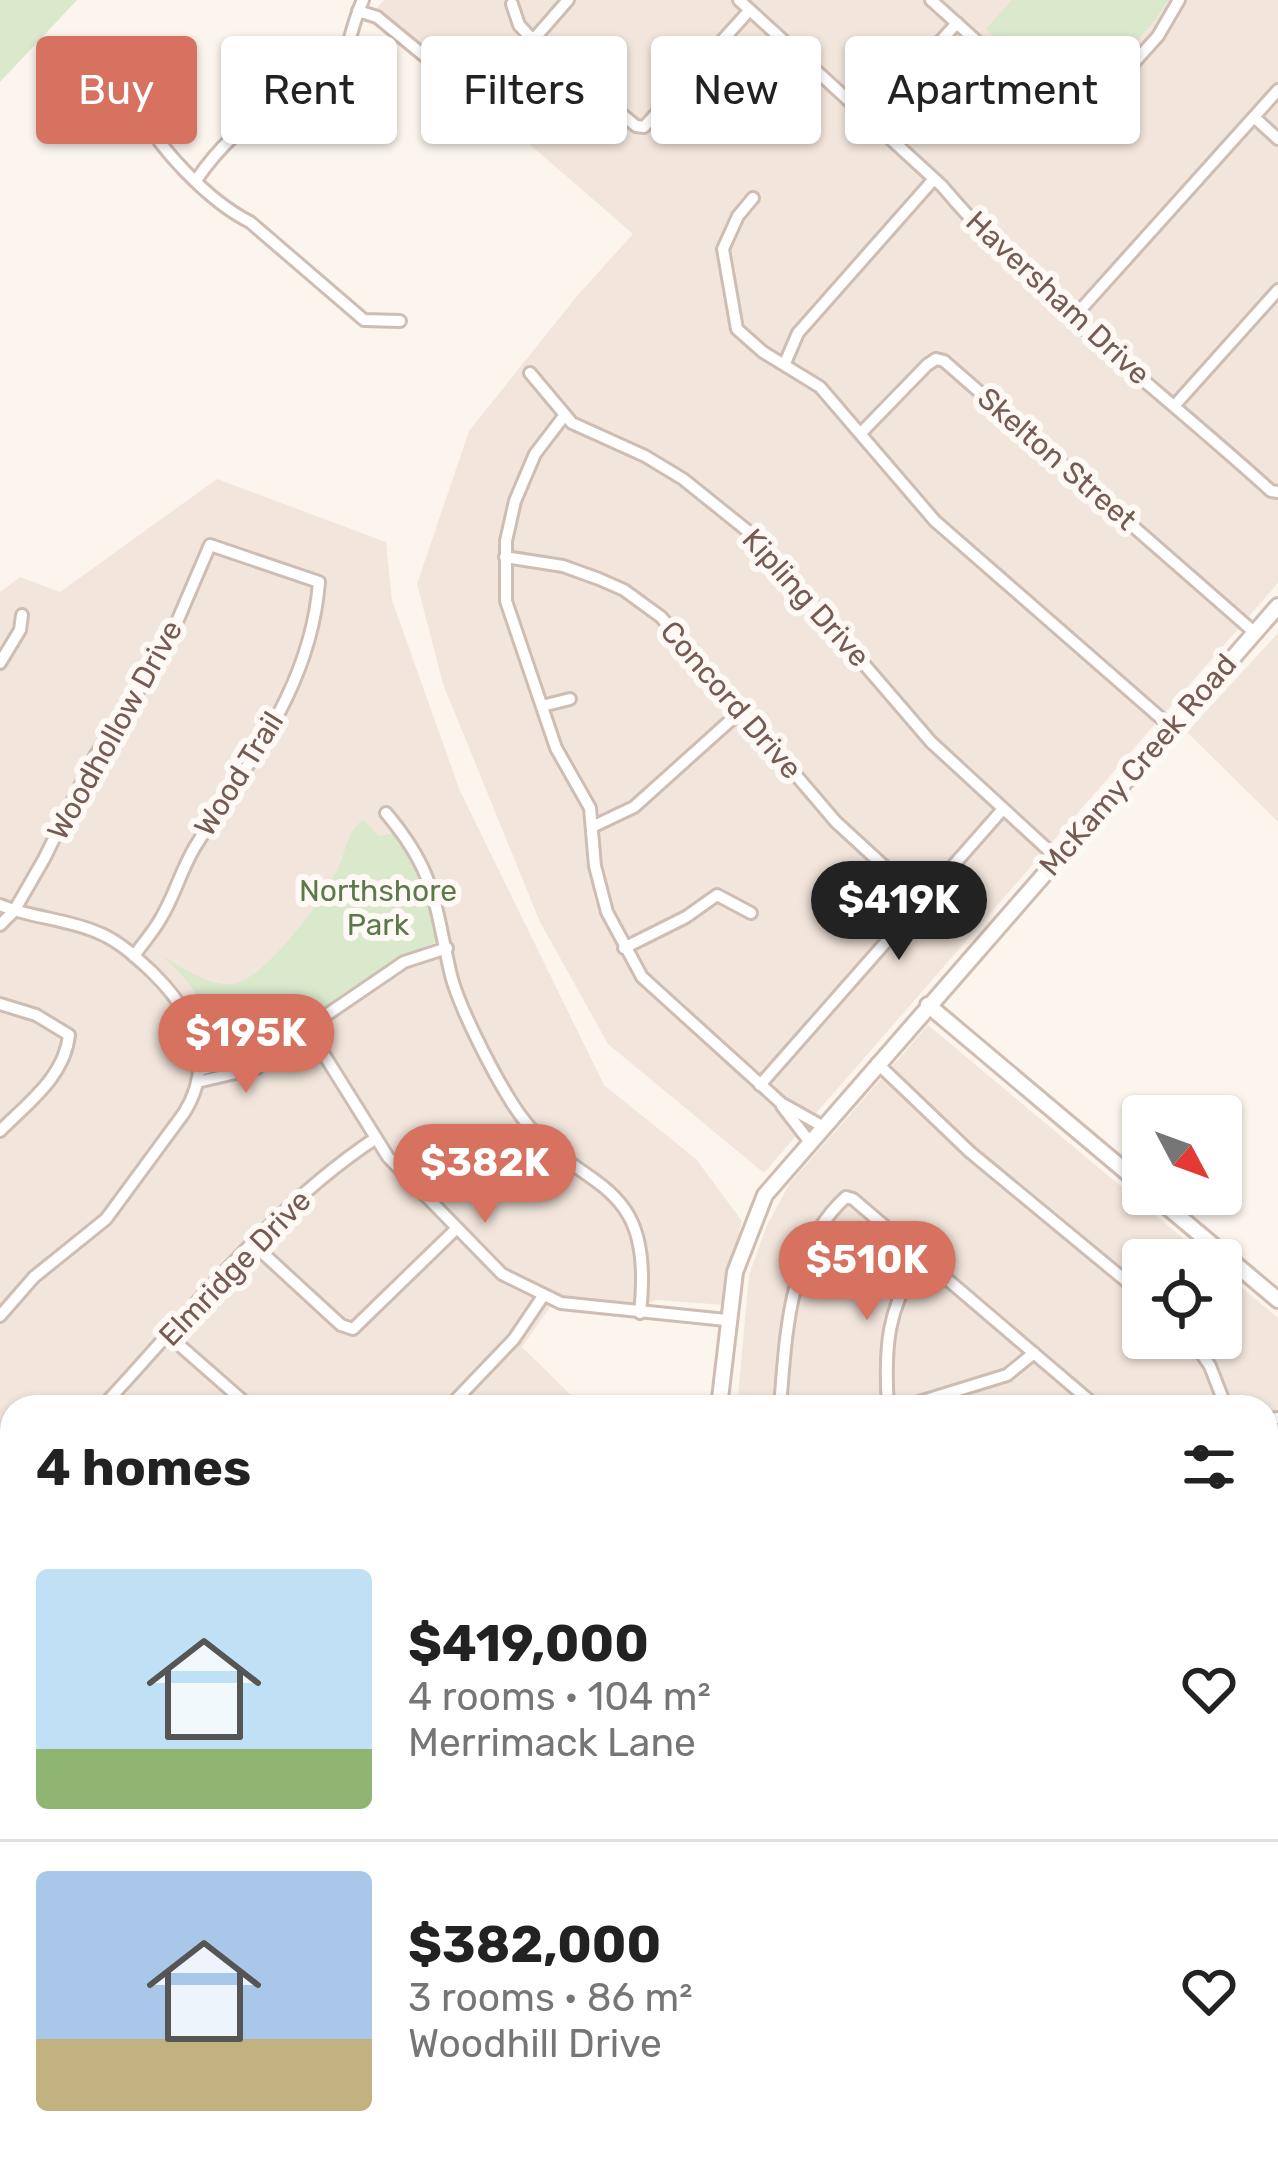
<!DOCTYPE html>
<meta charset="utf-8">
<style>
:root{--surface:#fff;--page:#f2f2f2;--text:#222;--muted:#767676;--line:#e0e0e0;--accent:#d77260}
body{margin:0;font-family:Rubik,sans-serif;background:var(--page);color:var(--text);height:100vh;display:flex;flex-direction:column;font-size:45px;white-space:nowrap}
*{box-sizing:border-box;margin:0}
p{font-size:39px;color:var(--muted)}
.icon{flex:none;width:66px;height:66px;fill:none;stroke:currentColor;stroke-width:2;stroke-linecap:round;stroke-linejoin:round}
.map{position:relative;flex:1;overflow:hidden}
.details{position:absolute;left:0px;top:1395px;width:1278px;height:768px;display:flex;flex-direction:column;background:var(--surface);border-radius:36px 36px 0 0;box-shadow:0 3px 9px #0004}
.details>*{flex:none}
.top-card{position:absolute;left:36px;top:36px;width:1206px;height:108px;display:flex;gap:24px}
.needle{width:78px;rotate:131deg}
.controls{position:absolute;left:1122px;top:1095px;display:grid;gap:24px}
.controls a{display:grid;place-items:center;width:120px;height:120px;border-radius:12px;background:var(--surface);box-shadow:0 3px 9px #0004;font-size:60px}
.price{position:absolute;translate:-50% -102px;padding:0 27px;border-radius:42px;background:var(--accent);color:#fff;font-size:39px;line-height:78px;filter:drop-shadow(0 3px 6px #0008)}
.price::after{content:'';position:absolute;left:50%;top:72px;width:36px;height:27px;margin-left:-18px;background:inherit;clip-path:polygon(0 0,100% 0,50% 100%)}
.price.current{background:#222;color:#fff}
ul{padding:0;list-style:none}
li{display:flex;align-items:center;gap:36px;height:300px;padding:0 36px}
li+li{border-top:3px solid var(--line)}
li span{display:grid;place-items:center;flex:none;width:336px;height:240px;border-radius:12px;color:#555}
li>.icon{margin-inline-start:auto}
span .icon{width:144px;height:144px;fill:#fffc;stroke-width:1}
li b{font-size:51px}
h2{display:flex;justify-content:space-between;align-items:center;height:144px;padding:0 36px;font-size:51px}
.chip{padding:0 42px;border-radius:12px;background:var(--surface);box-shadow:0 3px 9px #0004;font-size:42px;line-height:108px}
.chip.current{background:var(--accent);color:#fff}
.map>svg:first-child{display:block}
</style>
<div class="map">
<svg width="1278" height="2163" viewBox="0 0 1278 2163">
<rect width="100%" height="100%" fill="#fbf5ed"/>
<g fill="#f2e6dc">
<polygon points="384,0 1278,0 1278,583 764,1173 608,1044 540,922 443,684 417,584 469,431 577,296 633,234 375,10"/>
<polygon points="217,479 386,542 392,600 460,791 604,1085 696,1159 742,1221 724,1305 656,1300 616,1317 550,1307 522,1347 579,1403 576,1407 12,1407 10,1604 0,1595 0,592 20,577 60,592"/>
<polygon points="1278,633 1278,822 1187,732"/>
<polygon points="928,1025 1209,1260 1143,1260 1143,1338 1221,1338 1221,1270 1278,1318 1278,1840 1266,1836 1266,1407 737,1407 749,1275 767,1225 790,1183"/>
<polygon points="1266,1886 1278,1890 1278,2163 888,2163 898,2151 1266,2151"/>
<polygon points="638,2151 880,2151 870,2163 652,2163"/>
</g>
<g fill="#fae8e3">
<polygon points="0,1690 12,1700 12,1974 0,1988"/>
<polygon points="71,2151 337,2151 326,2163 85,2163"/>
<polygon points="401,2151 533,2151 538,2155 531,2163 415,2163"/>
</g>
<g fill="#dae8cc">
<polygon points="0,0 77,0 0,82"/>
<polygon points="1012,0 1168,0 1156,19 1077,109 986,29"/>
<path d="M363 819 379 836 397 833 423 872 442 939 403 957 284 1034 264 1044 214 1054C214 1013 193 983 162 956 182 967 208 986 231 984 264 982 325 897 338 868 347 849 346 834 363 819Z"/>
</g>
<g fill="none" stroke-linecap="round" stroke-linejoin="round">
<g stroke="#cdbdb3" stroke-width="16">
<g id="street">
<path d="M739 0 942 186C1038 300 1161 391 1271 491L1278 492"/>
<polyline points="931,0 1060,116 1080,123 1158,36 1179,0"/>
<polyline points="512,4 519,25 533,40 636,126 644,127 748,12"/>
<polyline points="358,11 377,17 494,113"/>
<polyline points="479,102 568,0"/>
<path d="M138 106C156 147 210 202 250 222L364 320 400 321"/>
<polyline points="1254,117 1278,139"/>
<polyline points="868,121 957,23"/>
<path d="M197 179C216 151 247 119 278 104 298 94 311 104 328 85 350 58 349 29 363 0"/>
<polyline points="753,198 738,216 723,249 737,329 763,352 820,387 935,521 1171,727"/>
<polyline points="1074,317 1278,90"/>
<polyline points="785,363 798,333 934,179"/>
<polyline points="530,373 572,423 645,456 683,479 754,536 931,742 1057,858"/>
<polyline points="1175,405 1278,290"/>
<polyline points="564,416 535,454 515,501 506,541 506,601 556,748 590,808 595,866 607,912 642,977 781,1103 822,1126"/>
<polyline points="862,432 927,365 936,359 944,361 1254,632"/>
<polyline points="505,557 563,566 599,579 624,590 661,617 836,822 922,901"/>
<polyline points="0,663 20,630 22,615"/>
<polyline points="542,706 570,699"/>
<path d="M386 813C435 871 434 901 450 971 457 1004 493 1073 512 1103 570 1197 657 1164 640 1313"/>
<polyline points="594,826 634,807 742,710"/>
<path d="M0 905C31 918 68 919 99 933 119 941 137 958 152 972 192 1011 217 1060 184 1113L106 1219 34 1277 0 1316"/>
<path d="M0 925 14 911 44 859 95 756 164 652 210 545 319 582C311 686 251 758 198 842 182 866 176 893 161 918 154 931 143 943 134 956"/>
<polyline points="624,948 686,917 717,895 751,913"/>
<path d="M0 1004 36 1015 69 1035C65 1076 28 1103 0 1131"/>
<polyline points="308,1029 388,1157 502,1274 561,1303 726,1320"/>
<polyline points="877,1063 970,1152 1143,1295"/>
<polyline points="200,1070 256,1055 262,1059"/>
<polyline points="197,1082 257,1068 262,1059 404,962 447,948"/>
<polyline points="760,1085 1003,809"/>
<polyline points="782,1106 809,1141"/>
<polyline points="254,1245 341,1325 353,1329 456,1229"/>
<polyline points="169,1336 250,1407"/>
<polyline points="1191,1338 1210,1366 1226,1407"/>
<path d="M102 1407C188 1315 270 1208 376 1138"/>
<polyline points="449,1407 514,1339 543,1296"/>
<path d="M780 1407C786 1335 788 1249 846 1197L853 1199 1097 1407"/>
<path d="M888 1407C884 1347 887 1308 921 1257"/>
<polyline points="903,1407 1007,1375 1034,1353"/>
<polyline points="1266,1419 1278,1418"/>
<polyline points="0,1504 12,1502"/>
<polyline points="1266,1557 1278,1558"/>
<polyline points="1266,1777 1278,1781"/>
<polyline points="1266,1953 1278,1957"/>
<polyline points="736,2151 749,2163"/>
<polyline points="1022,2151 1034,2163"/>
<polyline points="1201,2151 1214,2163"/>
</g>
</g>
<g stroke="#cfbdb1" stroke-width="20">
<g id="secondary">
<polyline points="928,1005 1143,1186"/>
<polyline points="1152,1194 1278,1300"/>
<polyline points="719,1407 735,1272 765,1195 1278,606"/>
<polyline points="1266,1851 1278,1855"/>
<polyline points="1266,1882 1278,1886"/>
</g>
</g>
<g stroke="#d8d1ce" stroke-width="21">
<g id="primary">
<polyline points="0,1616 12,1627"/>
<polyline points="0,1634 12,1639"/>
<polyline points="0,1646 12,1657"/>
<polyline points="0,2045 12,2031"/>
<polyline points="0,2081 12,2067"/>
<polyline points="565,2151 578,2163"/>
<polyline points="596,2151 609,2163"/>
</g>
</g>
<use href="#street" stroke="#fff" stroke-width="10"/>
<use href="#secondary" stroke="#fff" stroke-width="14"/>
<use href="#primary" stroke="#f2d3ad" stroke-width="15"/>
</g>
<g text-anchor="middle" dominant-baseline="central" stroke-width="12" stroke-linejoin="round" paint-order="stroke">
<g font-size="30" fill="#755b51" stroke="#fef9f4">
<text transform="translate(1058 298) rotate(43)">Haversham Drive</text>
<text transform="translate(1057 459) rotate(41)">Skelton Street</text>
<text transform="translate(806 598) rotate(48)">Kipling Drive</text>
<text transform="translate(731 700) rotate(49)">Concord Drive</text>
<text transform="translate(115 730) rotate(-61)">Woodhollow Drive</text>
<text transform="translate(1138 765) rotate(-49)">McKamy Creek Road</text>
<text transform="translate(239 774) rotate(-58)">Wood Trail</text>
<text transform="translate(235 1268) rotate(-46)">Elmridge Drive</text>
</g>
<g font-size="30" fill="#5c794b" stroke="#fef9f4">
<text x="378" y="891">Northshore<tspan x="378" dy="34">Park</tspan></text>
</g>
</g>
</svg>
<div class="controls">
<a><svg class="needle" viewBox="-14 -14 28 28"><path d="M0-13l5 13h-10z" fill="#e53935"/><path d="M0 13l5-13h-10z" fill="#767676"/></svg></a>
<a><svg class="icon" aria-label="locate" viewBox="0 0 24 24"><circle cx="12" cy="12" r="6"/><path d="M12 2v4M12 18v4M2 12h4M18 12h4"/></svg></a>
</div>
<b class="price current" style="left:899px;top:963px">$419K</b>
<b class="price" style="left:246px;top:1096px">$195K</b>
<b class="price" style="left:485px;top:1226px">$382K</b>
<b class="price" style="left:867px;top:1323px">$510K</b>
<div class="top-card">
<a class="chip current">Buy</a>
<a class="chip">Rent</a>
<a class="chip">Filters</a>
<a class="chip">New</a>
<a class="chip">Apartment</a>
</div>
<section class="details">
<h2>4 homes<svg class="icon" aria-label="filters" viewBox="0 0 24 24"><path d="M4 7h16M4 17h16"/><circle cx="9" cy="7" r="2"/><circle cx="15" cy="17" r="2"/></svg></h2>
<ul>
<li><span style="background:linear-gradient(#bfe0f5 75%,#8fb573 0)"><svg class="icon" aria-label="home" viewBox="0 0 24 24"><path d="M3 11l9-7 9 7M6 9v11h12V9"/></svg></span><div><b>$419,000</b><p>4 rooms · 104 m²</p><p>Merrimack Lane</p></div><svg class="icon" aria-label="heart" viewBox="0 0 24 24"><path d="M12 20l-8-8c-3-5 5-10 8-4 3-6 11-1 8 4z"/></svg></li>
<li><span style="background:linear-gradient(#a9c7e8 70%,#c2b280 0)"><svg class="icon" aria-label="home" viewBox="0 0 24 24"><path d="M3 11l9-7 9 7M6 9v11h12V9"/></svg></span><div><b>$382,000</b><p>3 rooms · 86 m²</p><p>Woodhill Drive</p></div><svg class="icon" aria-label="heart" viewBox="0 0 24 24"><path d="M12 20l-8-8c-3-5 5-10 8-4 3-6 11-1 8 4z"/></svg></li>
</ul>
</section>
</div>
